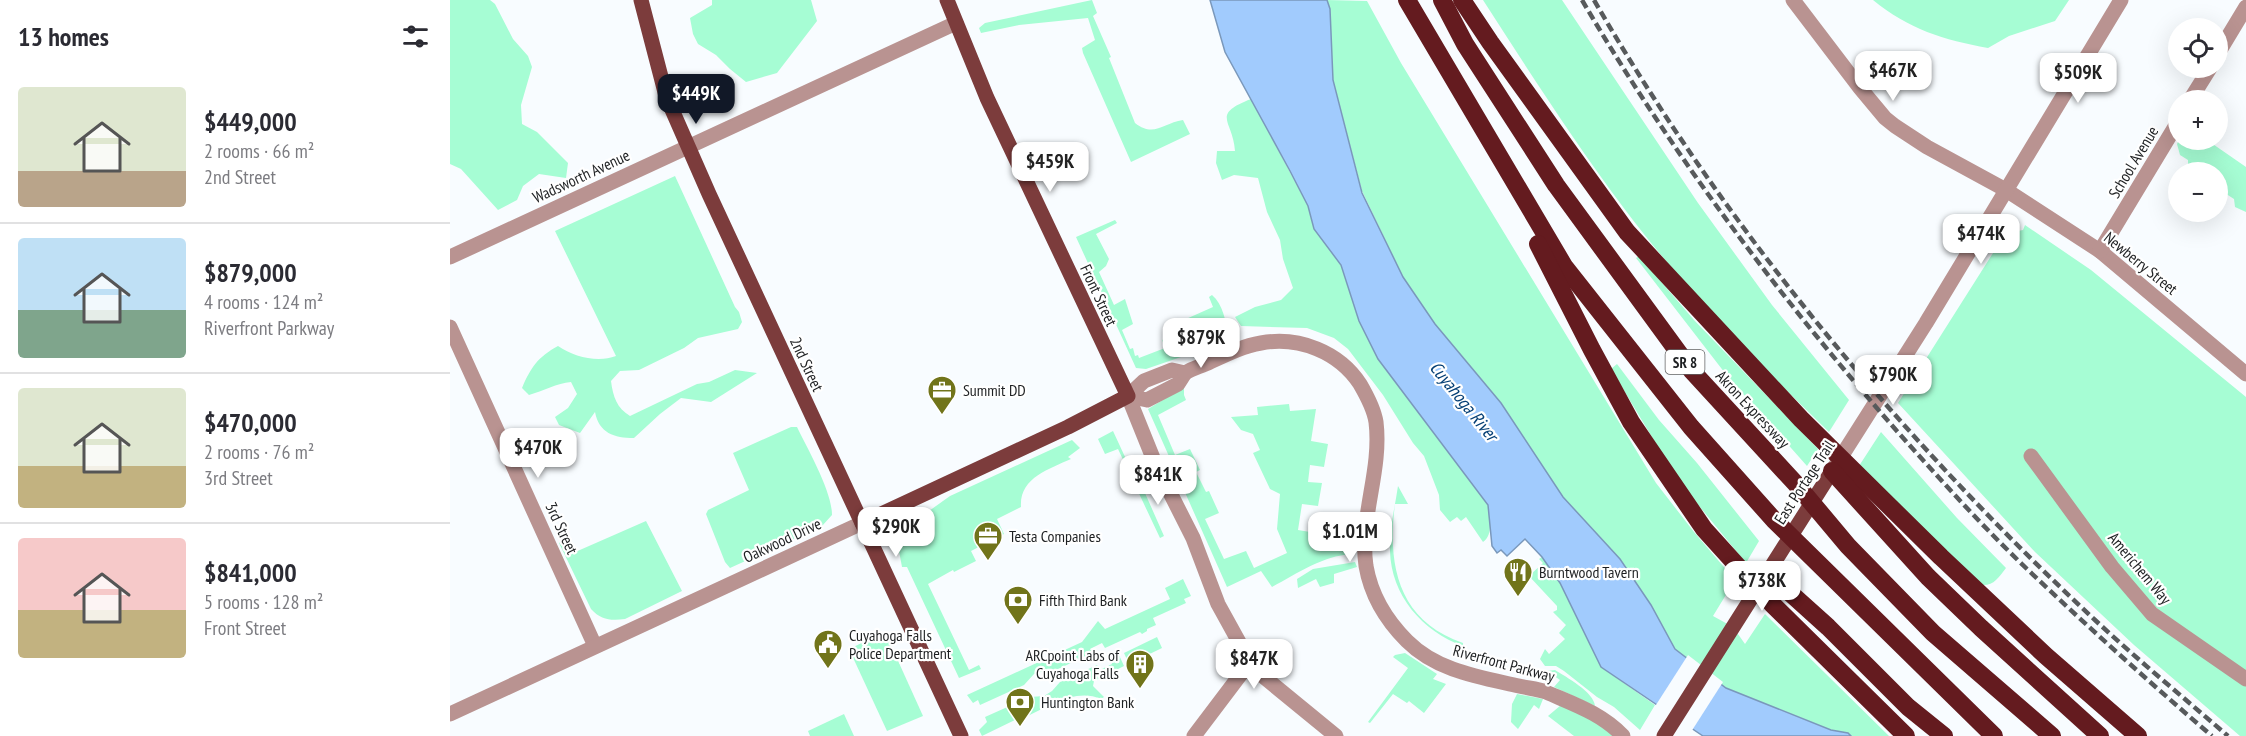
<!DOCTYPE html>
<meta charset="utf-8">
<style>
:root{--surface:#fff;--page:#f2f2f3;--text:#2b2b33;--muted:#7c7c81;--line:#e1e1e2;--accent:#111827}
body{margin:0;font-family:"PT Sans Narrow",sans-serif;background:var(--page);color:var(--text);height:100vh;display:flex;flex-direction:column;font-size:22px;white-space:nowrap}
*{box-sizing:border-box;margin:0}
p{font-size:20px;color:var(--muted)}
.icon{flex:none;width:33px;height:33px;fill:none;stroke:currentColor;stroke-width:2;stroke-linecap:round;stroke-linejoin:round}
.map{position:relative;flex:1;overflow:hidden}
.drawer{display:flex;flex-direction:column;background:var(--surface);width:450px}
.drawer>*{flex:none}
.buttons{position:absolute;left:1718px;top:18px;display:grid;gap:12px}
.buttons a{display:grid;place-items:center;width:60px;height:60px;border-radius:50%;background:var(--surface);box-shadow:0 6px 24px #0002;font-size:30px}
.price{position:absolute;translate:-50% -51px;padding:0 14px;border-radius:12px;background:#fff;color:#222;font-size:20px;line-height:39px;filter:drop-shadow(0 2px 3px #0008)}
.price::after{content:'';position:absolute;left:50%;top:36px;width:18px;height:14px;margin-left:-9px;background:inherit;clip-path:polygon(0 0,100% 0,50% 100%)}
.price.on{background:var(--accent);color:#fff}
ul{padding:0;list-style:none}
li{display:flex;align-items:center;gap:18px;height:150px;padding:0 18px}
li+li{border-top:2px solid var(--line)}
li span{display:grid;place-items:center;flex:none;width:168px;height:120px;border-radius:6px;color:#555}
li>.icon{margin-inline-start:auto}
span .icon{width:72px;height:72px;fill:#fffc;stroke-width:1}
li b{font-size:26px}
h2{display:flex;justify-content:space-between;align-items:center;height:72px;padding:0 18px;font-size:26px}
main{display:flex;flex:1;min-height:0}
.map>svg:first-child{display:block}
</style>
<main>
<section class="drawer">
<h2>13 homes<svg class="icon" aria-label="filters" viewBox="0 0 24 24"><path d="M4 7h16M4 17h16"/><circle cx="9" cy="7" r="2"/><circle cx="15" cy="17" r="2"/></svg></h2>
<ul>
<li><span style="background:linear-gradient(#dfe7d0 70%,#b9a48a 0)"><svg class="icon" aria-label="home" viewBox="0 0 24 24"><path d="M3 11l9-7 9 7M6 9v11h12V9"/></svg></span><div><b>$449,000</b><p>2 rooms · 66 m²</p><p>2nd Street</p></div></li>
<li><span style="background:linear-gradient(#bfe0f5 60%,#7fa58c 0)"><svg class="icon" aria-label="home" viewBox="0 0 24 24"><path d="M3 11l9-7 9 7M6 9v11h12V9"/></svg></span><div><b>$879,000</b><p>4 rooms · 124 m²</p><p>Riverfront Parkway</p></div></li>
<li><span style="background:linear-gradient(#dfe7d0 65%,#c2b280 0)"><svg class="icon" aria-label="home" viewBox="0 0 24 24"><path d="M3 11l9-7 9 7M6 9v11h12V9"/></svg></span><div><b>$470,000</b><p>2 rooms · 76 m²</p><p>3rd Street</p></div></li>
<li><span style="background:linear-gradient(#f6c9c9 60%,#c2b280 0)"><svg class="icon" aria-label="home" viewBox="0 0 24 24"><path d="M3 11l9-7 9 7M6 9v11h12V9"/></svg></span><div><b>$841,000</b><p>5 rooms · 128 m²</p><p>Front Street</p></div></li>
</ul>
</section>
<div class="map">
<svg width="1796" height="736" viewBox="0 0 1796 736">
<rect width="100%" height="100%" fill="#f8fcff"/>
<g fill="#a6fdd4">
<polygon points="0,0 40,0 45,4 63,39 78,56 82,67 71,105 72,124 87,132 118,163 116,178 89,174 73,186 67,200 48,210 11,169 0,164"/>
<polygon points="262,0 361,0 367,21 327,73 296,82 280,69 266,55 248,44 243,34 240,18 262,5"/>
<path d="M642 0 647 13 643 16 661 57 659 58 685 123C704 138 713 123 733 120L740 134 681 162 633 53 632 48 645 40 638 18 569 25 531 33 529 28 535 23Z"/>
<polygon points="877,0 917,1 951,63 1206,483 1244,532 1285,580 1263,616 1283,627 1295,644 1315,614 1439,736 1401,736 1398,733 1381,730 1276,688 1225,649 1201,605 1170,559 1113,497 1051,403 985,324 953,277 912,191 883,80 880,9"/>
<path d="M1033 0H1112L1248 203 1322 305 1399 400 1379 432C1306 362 1234 288 1173 207 1123 140 1078 70 1033 0Z"/>
<path d="M1423 0H1619L1605 21 1559 36 1538 48C1494 40 1458 29 1423 0Z"/>
<path d="M801 99 858 206 864 229 891 265 909 321 928 359 1038 505C1039 518 1044 534 1033 542L1016 517 1011 521 1007 517 1000 522 990 510 989 495 974 456 963 443 933 395 898 349 884 338 857 328 791 326 785 317 805 307 831 300 843 288 833 259 830 240 817 212 808 178 784 175 772 180 766 163 767 151H785C783 120 760 115 801 99Z"/>
<polygon points="1729,140 1757,140 1796,167 1796,212 1785,207 1784,199 1767,188 1767,172 1745,172 1738,168 1738,160 1730,155 1727,144"/>
<path d="M225 176 285 307 289 312 292 322 288 329 248 338 234 348 189 370 170 371 161 381C163 397 167 408 180 416L247 384 259 382 285 370 307 373 261 402 231 398 210 414 184 438C164 438 149 433 145 412L130 433 109 425 105 417 118 408 127 394 121 382C107 383 93 391 79 395L72 388C81 367 88 357 108 346 124 357 148 363 166 356L105 231Z"/>
<path d="M665 220 667 223 646 234 659 259 656 266 649 272 664 305 675 299 683 324 672 330 680 349 683 348 685 356 688 355 689 358 715 348 712 340 740 327 736 319 763 307 759 297 762 295C773 304 776 322 778 335L731 357 696 369 686 368 626 237Z"/>
<polygon points="1575,225 1641,270 1796,397 1796,736 1790,736 1684,645 1585,552 1448,403 1550,242 1558,233 1573,230"/>
<polygon points="1189,256 1244,320 1368,449 1357,466 1278,377 1186,258"/>
<polygon points="1167,364 1209,420 1247,463 1309,541 1296,563 1236,490 1205,442 1161,369"/>
<path d="M734 387V395L736 400 708 415 725 455 740 449 750 470 746 472 756 492 759 491 769 513 755 519 774 559 796 551 804 568 837 553 827 529 830 494 820 489 803 453 810 450 803 434 791 430 781 417 808 415 807 407 839 404 840 411 866 409 861 441 878 444 874 467 860 465 858 482 872 483 868 506 852 504 848 530 884 536V538L887 536 901 537 902 554C872 556 848 573 822 587L811 571 777 587 698 409Z"/>
<path d="M341 427H347C358 450 382 491 382 515L372 526 280 568 275 562 256 514 258 510 299 490 283 453Z"/>
<polygon points="663,431 688,485 691,484 714,536 710,538 668,449 655,454 648,439"/>
<path d="M1431 432 1507 518 1556 568C1548 578 1544 586 1531 585L1409 466Z"/>
<path d="M622 440 630 448 618 457 621 459C599 469 569 478 571 507L547 519 554 534 521 551 526 561 504 572 503 570 478 584 519 670 529 665 531 669 509 678 457 567H452L449 551 454 532 479 511 500 496Z"/>
<path d="M948 486 958 504H945C937 565 948 621 1013 643V646C972 631 941 595 940 551 939 529 945 507 948 486Z"/>
<path d="M196 521 232 591 175 619C161 621 151 620 141 609L109 543 116 537 123 553Z"/>
<polygon points="1092,557 1110,583 1151,667 1205,705 1190,730 1164,707 1147,697 1114,671 1106,666 1095,666 1090,659 1095,649 1099,654 1115,639 1109,633 1116,625 1103,612 1107,610 1107,606 1079,576 1093,563 1089,559"/>
<polygon points="905,562 907,567 884,574 884,583 870,587 866,579 848,588 847,579 863,569"/>
<polygon points="733,579 741,596 734,599 736,603 703,618 706,625 697,629 697,631 692,634 690,632 655,648 652,643 640,649 642,653 604,671 594,671 584,674 574,685 530,705 528,700 523,703 517,695 632,642 648,621 655,629 720,599 715,588"/>
<polygon points="435,632 473,716 437,731 399,649"/>
<polygon points="707,637 712,648 679,664 674,653"/>
<polygon points="955,653 987,674 983,679 996,684 974,713 959,701 957,703 943,694 920,723 918,722 958,668 943,657 945,655"/>
<path d="M669 655 674 666 644 681 643 686 654 697 651 699C626 688 599 706 576 717L575 715 532 736 529 730 537 722 535 717 580 697 594 696 602 691 610 682 647 665 650 670 662 664 660 659Z"/>
<path d="M1105 670C1116 677 1144 692 1145 706L1104 687 1110 680 1097 671Z"/>
<polygon points="1067,694 1093,699 1089,709 1084,705 1068,729 1061,722 1062,704"/>
<polygon points="1117,700 1167,736 1124,736 1098,716"/>
<polygon points="394,714 404,736 360,736 358,731"/>
</g>
<polygon fill="#a1cbfd" stroke="#7a98bb" stroke-width="1.5" points="760,0 877,0 880,9 883,80 912,193 953,277 985,324 1051,403 1113,497 1170,559 1201,605 1225,649 1276,688 1381,730 1398,733 1401,736 1253,736 1151,667 1110,583 1092,557 1075,539 1057,556 1051,550 1047,553 1042,546 1038,505 928,359 909,321 891,265 864,229 858,206 840,171 775,52"/>
<polygon fill="#f8fcff" points="1238,655 1273,682 1241,732 1204,708"/>
<g fill="none" stroke-linecap="round" stroke-linejoin="round">
<g stroke="#b99391" stroke-width="15">
<polyline points="1343,0 1410,88 1435,118 1445,126 1477,147 1556,190 1650,251 1796,374"/>
<polyline points="1767,55 1796,7"/>
<polyline points="1740,100 1760,68"/>
<polyline points="1650,251 1728,122"/>
<polyline points="0,257 506,23"/>
<polyline points="0,327 145,646"/>
<polygon points="722,370 735,373 728,384 697,400 678,396 694,381"/>
<path d="M735 373C743 368 752 366 760 362 777 354 793 346 811 343 849 336 889 352 910 384 917 396 924 409 926 422 932 471 909 518 916 566 921 595 937 621 957 641 987 671 1029 677 1069 686 1077 688 1088 689 1096 692 1123 704 1151 713 1173 736"/>
<polyline points="678,396 705,463 743,538 768,604 800,662 809,673 886,736"/>
<polyline points="1581,456 1662,567 1702,614 1796,679"/>
<polyline points="1384,468 1476,323 1671,0"/>
<polyline points="0,714 412,523"/>
<polyline points="744,736 800,662"/>
</g>
<g stroke="#7c3c3c" stroke-width="15">
<polyline points="191,0 216,96 259,194 511,736"/>
<polyline points="412,523 618,427 678,396 537,98 497,0"/>
<polyline points="1214,736 1382,471"/>
</g>
<g stroke="#641b1f" stroke-width="18">
<polyline points="957,0 1114,266 1241,427 1324,520 1544,736"/>
<polyline points="992,0 1015,44 1106,185 1242,371 1346,484 1398,546 1483,633 1602,736"/>
<polyline points="1012,0 1040,42 1177,232 1351,419 1491,557 1596,656 1688,736"/>
<polyline points="1088,244 1142,350 1181,422 1254,529 1322,604 1456,736"/>
<polyline points="1382,471 1478,577 1531,628 1650,736"/>
<polyline points="1318,573 1378,627 1458,707 1494,736"/>
</g>
<g stroke="#575a5c" stroke-width="4.5" stroke-dasharray="9 4.5" stroke-linecap="butt">
<path d="M1132 0C1222 154 1329 297 1446 430 1488 477 1531 525 1577 569 1637 626 1699 682 1762 736"/>
<path d="M1144 0C1276 229 1452 440 1645 620 1688 660 1734 698 1778 736"/>
</g>
</g>
<defs>
<g id="office-pin" transform="scale(1.5)"><path d="M0 17L-7.5 6A9.5 9.5 0 1 1 7.5 6Z" fill="#71741a" stroke="#fff"/><path d="M-6-3h4V-5.5h4V-3h4V5H-6ZM-1-4.5V-3h2v-1.5ZM-6 0V1H6V0Z" fill="#fff"/></g>
<g id="restaurant-pin" transform="scale(1.5)"><path d="M0 17L-7.5 6A9.5 9.5 0 1 1 7.5 6Z" fill="#71741a" stroke="#fff"/><path d="M-5-6h1v4h1v-4h1v4h1v-4h1v5L-1.5 .5V6h-2V.5L-5-1ZM5-6V6H3V1.5H1.5Q1.5-4 5-6Z" fill="#fff"/></g>
<g id="bank-pin" transform="scale(1.5)"><path d="M0 17L-7.5 6A9.5 9.5 0 1 1 7.5 6Z" fill="#71741a" stroke="#fff"/><path d="M-6-4H6V4H-6ZM0-2.3a2.3 2.3 0 1 0 0 4.6a2.3 2.3 0 1 0 0-4.6Z" fill="#fff"/></g>
<g id="civic-pin" transform="scale(1.5)"><path d="M0 17L-7.5 6A9.5 9.5 0 1 1 7.5 6Z" fill="#71741a" stroke="#fff"/><path d="M-.6-6.5H3V-4.5H.6V-3L4-1V1h2V6H-6V1h2V-1L-.6-3ZM-1.2 2.5V6h2.4V2.5Z" fill="#fff"/></g>
<g id="building-pin" transform="scale(1.5)"><path d="M0 17L-7.5 6A9.5 9.5 0 1 1 7.5 6Z" fill="#71741a" stroke="#fff"/><path d="M-4-6H4V6H1V3H-1V6H-4ZM-2.5-4.3h1.7v1.8h-1.7ZM.8-4.3h1.7v1.8H.8ZM-2.5-1h1.7V.8h-1.7ZM.8-1h1.7V.8H.8Z" fill="#fff"/></g>
</defs>
<g fill-rule="evenodd">
<use href="#office-pin" x="492" y="390"/>
<use href="#office-pin" x="538" y="536"/>
<use href="#restaurant-pin" x="1068" y="572"/>
<use href="#bank-pin" x="568" y="600"/>
<use href="#civic-pin" x="378" y="644"/>
<use href="#building-pin" x="690" y="664"/>
<use href="#bank-pin" x="570" y="702"/>
</g>
<g text-anchor="middle" dominant-baseline="central" stroke-width="4.5" stroke-linejoin="round" paint-order="stroke">
<rect fill="#fff" stroke="#626364" stroke-width="1.5" x="1215.5" y="350" width="39" height="24" rx="4.5"/>
<g font-size="15" font-weight="bold" fill="#1e2022">
<text x="1235" y="362">SR 8</text>
</g>
<g font-size="16" fill="#1e2022" stroke="#fff">
<text transform="translate(1683 162) rotate(-59)">School Avenue</text>
<text transform="translate(131 176) rotate(-25)">Wadsworth Avenue</text>
<text transform="translate(1691 263) rotate(39)">Newberry Street</text>
<text transform="translate(649 295) rotate(65)">Front Street</text>
<text transform="translate(357 364) rotate(65)">2nd Street</text>
<text transform="translate(1303 409) rotate(47)">Akron Expressway</text>
<text transform="translate(1354 482) rotate(-57)">East Portage Trail</text>
<text transform="translate(112 528) rotate(65)">3rd Street</text>
<text transform="translate(332 540) rotate(-25)">Oakwood Drive</text>
<text transform="translate(1690 568) rotate(50)">Americhem Way</text>
<text transform="translate(1054 663) rotate(15)">Riverfront Parkway</text>
</g>
<g font-size="16" fill="#1e2022" stroke="#fff" text-anchor="start">
<text x="513" y="390">Summit DD</text>
<text x="559" y="536">Testa Companies</text>
<text x="1089" y="572">Burntwood Tavern</text>
<text x="589" y="600">Fifth Third Bank</text>
<text x="399" y="635">Cuyahoga Falls<tspan x="399" dy="18">Police Department</tspan></text>
<text x="669" y="655" text-anchor="end">ARCpoint Labs of<tspan x="669" dy="18">Cuyahoga Falls</tspan></text>
<text x="591" y="702">Huntington Bank</text>
</g>
<g font-size="18" font-style="italic" fill="#053f75" stroke="#fff">
<text transform="translate(1014 401) rotate(51)">Cuyahoga River</text>
</g>
</g>
</svg>
<div class="buttons">
<a><svg class="icon" aria-label="locate" viewBox="0 0 24 24"><circle cx="12" cy="12" r="6"/><path d="M12 2v4M12 18v4M2 12h4M18 12h4"/></svg></a>
<a>+</a>
<a>−</a>
</div>
<b class="price" style="left:1443px;top:102px">$467K</b>
<b class="price" style="left:1628px;top:104px">$509K</b>
<b class="price on" style="left:246px;top:125px">$449K</b>
<b class="price" style="left:600px;top:193px">$459K</b>
<b class="price" style="left:1531px;top:265px">$474K</b>
<b class="price" style="left:751px;top:369px">$879K</b>
<b class="price" style="left:1443px;top:406px">$790K</b>
<b class="price" style="left:88px;top:479px">$470K</b>
<b class="price" style="left:708px;top:506px">$841K</b>
<b class="price" style="left:446px;top:558px">$290K</b>
<b class="price" style="left:900px;top:563px">$1.01M</b>
<b class="price" style="left:1312px;top:612px">$738K</b>
<b class="price" style="left:804px;top:690px">$847K</b>
</div>
</main>
